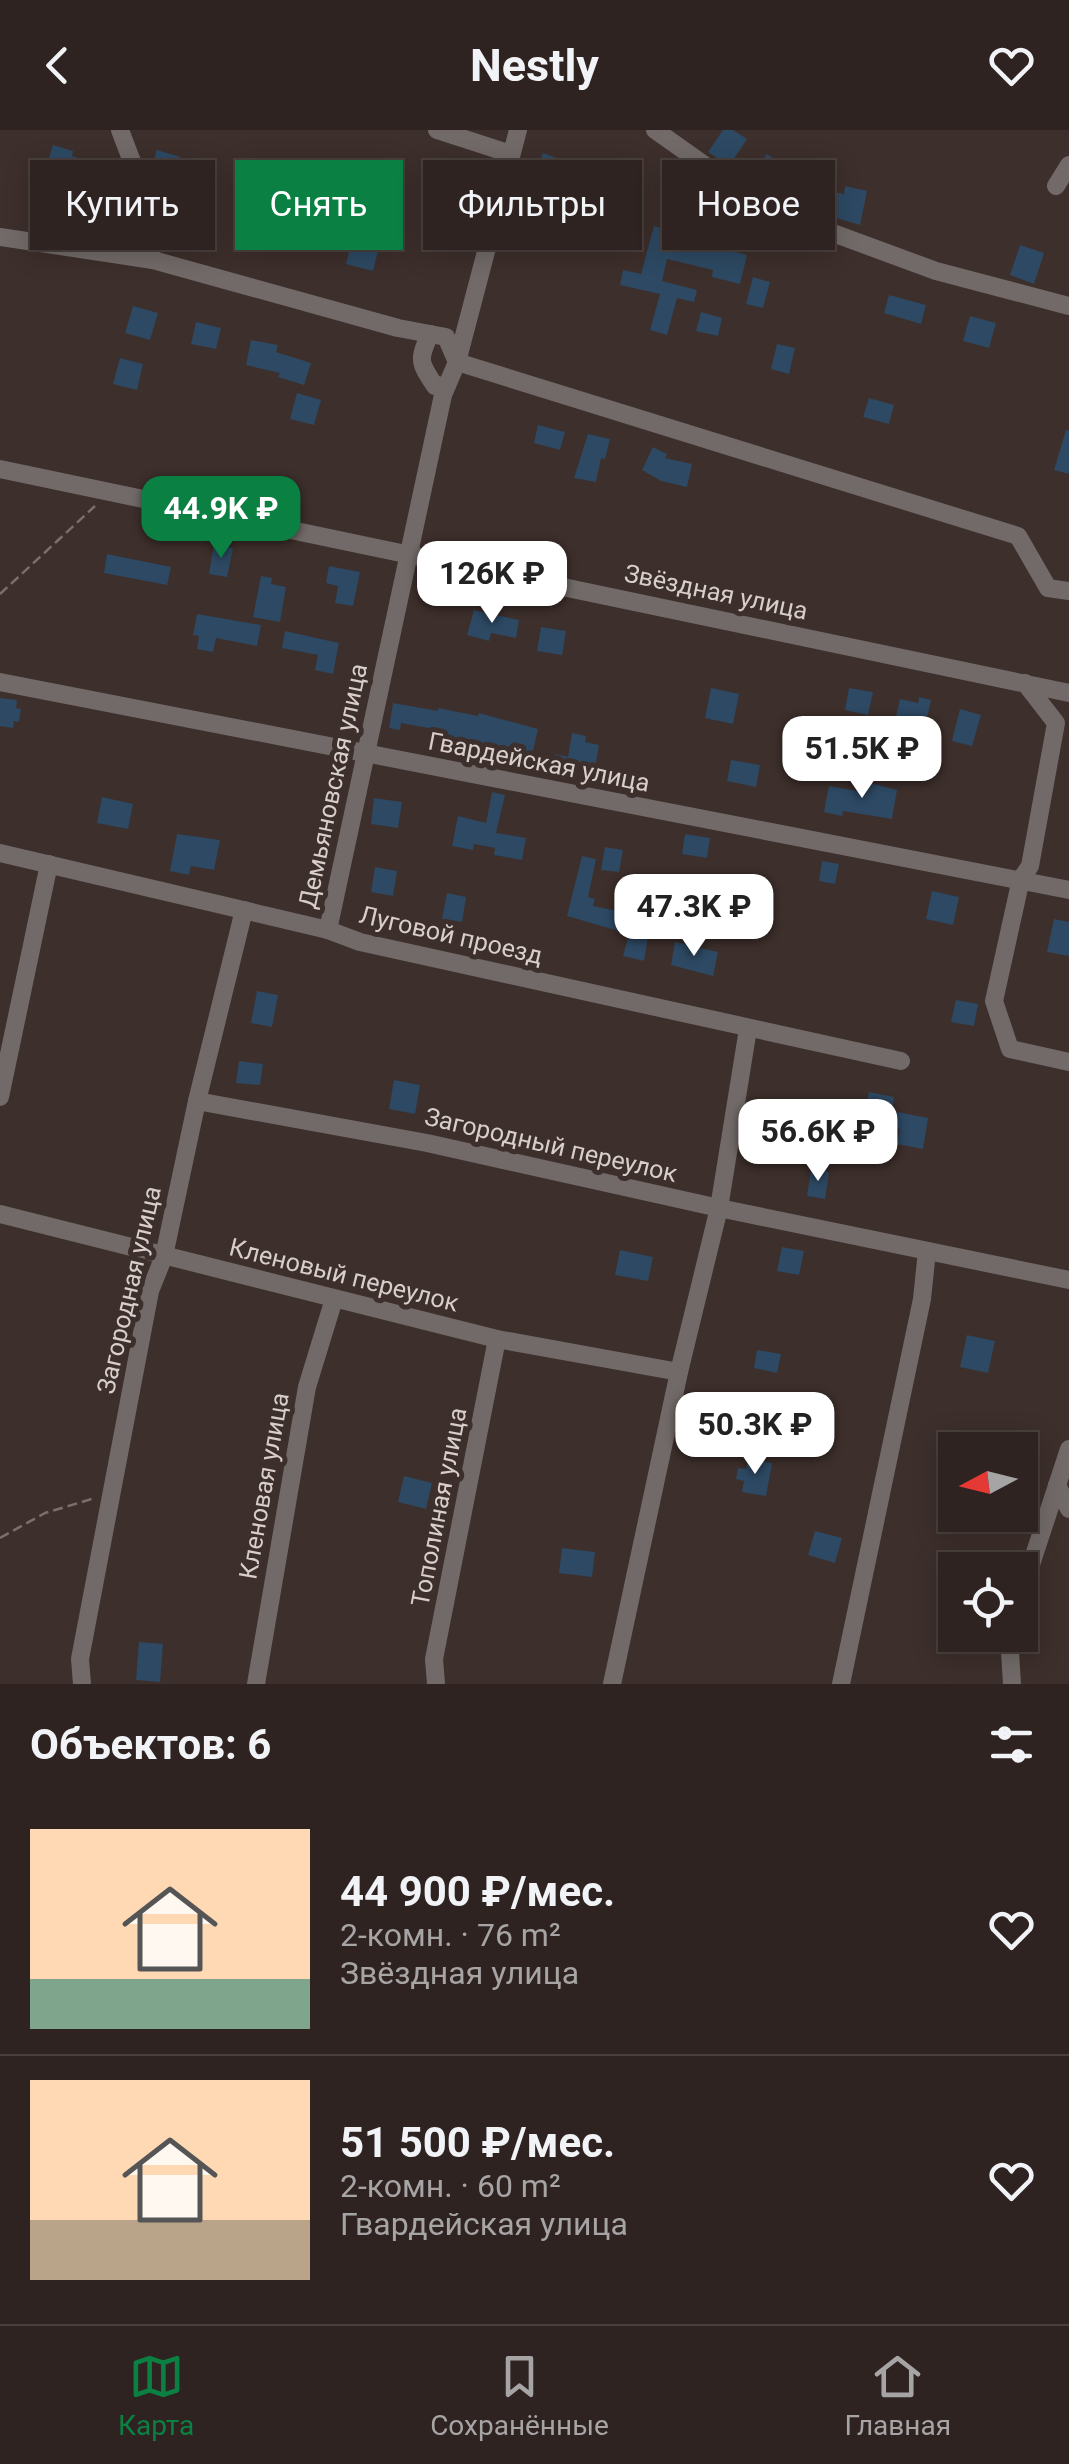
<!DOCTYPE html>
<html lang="ru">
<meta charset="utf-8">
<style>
:root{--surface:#2e2320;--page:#362b29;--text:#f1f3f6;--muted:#a7a4a5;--line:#49403e;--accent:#0b8043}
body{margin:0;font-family:Roboto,sans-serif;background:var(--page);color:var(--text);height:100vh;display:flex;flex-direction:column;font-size:38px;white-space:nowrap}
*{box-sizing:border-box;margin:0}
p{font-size:32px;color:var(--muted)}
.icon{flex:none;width:55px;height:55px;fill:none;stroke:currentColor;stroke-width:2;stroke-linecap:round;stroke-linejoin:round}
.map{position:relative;height:1554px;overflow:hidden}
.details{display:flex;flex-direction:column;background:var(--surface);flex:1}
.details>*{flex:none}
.top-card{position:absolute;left:30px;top:30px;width:1010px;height:90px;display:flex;gap:20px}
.needle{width:65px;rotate:263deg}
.tools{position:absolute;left:938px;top:1302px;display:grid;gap:20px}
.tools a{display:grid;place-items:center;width:100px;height:100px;border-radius:0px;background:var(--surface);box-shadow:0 5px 25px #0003,0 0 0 2px var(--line);font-size:50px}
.price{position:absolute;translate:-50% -85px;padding:0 22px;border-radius:20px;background:#fff;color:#222;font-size:32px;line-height:65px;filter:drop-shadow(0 2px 5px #0008)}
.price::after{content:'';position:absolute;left:50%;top:60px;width:30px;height:22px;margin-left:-15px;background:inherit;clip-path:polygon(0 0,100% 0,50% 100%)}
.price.on{background:var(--accent);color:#fff}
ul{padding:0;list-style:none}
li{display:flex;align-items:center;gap:30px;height:250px;padding:0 30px}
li+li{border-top:2px solid var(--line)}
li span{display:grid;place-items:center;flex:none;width:280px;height:200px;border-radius:0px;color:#555}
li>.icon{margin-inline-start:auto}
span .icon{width:120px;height:120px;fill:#fffc;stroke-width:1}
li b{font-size:42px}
h2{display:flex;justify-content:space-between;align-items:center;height:120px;padding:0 30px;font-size:42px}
.tag{padding:0 35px;border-radius:0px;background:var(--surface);box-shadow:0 5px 25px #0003,0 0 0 2px var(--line);font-size:35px;line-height:90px}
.tag.on{background:var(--accent);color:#fff}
header{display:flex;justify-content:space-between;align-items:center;height:130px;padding:0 30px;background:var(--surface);font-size:45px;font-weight:700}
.dock{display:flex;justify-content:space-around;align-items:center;height:140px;border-top:2px solid var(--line);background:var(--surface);font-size:28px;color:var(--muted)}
.dock a{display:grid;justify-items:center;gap:5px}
.dock .on{color:var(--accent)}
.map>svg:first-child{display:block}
</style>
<header><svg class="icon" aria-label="back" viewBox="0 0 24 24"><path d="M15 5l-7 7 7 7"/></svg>Nestly<svg class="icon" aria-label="heart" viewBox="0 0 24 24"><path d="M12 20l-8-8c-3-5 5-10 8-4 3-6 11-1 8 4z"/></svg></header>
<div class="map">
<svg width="1069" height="1554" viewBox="0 0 1069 1554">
<rect width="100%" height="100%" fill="#3d2f2b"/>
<g fill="#2d4963">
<polygon points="723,0 733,0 747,9 729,36 708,22"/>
<polygon points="53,15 73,21 72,26 95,34 87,57 44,43"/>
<polygon points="157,20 180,27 173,49 150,42"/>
<polygon points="543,23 570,33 562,55 535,45"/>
<polygon points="767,24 786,37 783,42 823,66 824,60 844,64 845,56 867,61 860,95 796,76 770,61 768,64 748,51"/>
<polygon points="458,31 479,37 473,62 452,57"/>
<polygon points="279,92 307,100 301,122 273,114"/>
<polygon points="654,96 703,111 702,114 747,125 740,154 712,147 713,140 667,129 662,151 697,160 694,172 677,168 667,205 650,200 660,164 620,155 623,140 641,144"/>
<polygon points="352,110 379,117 373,141 346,134"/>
<polygon points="1020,115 1044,123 1034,154 1010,145"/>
<polygon points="753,147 770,152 763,178 746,174"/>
<polygon points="889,165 926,175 921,194 884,183"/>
<polygon points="133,176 158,183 150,210 125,203"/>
<polygon points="701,182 722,188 718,206 696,201"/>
<polygon points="970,186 996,193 989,218 963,211"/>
<polygon points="196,192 221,198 216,219 191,214"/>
<polygon points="251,210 278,215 276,222 311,233 304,255 278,247 280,243 246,235"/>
<polygon points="777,214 795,218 789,244 771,239"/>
<polygon points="120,228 143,234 137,260 113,254"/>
<polygon points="297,263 321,270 314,295 290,289"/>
<polygon points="869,268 894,275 889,294 863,287"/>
<polygon points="538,295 565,302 560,320 534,313"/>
<polygon points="1066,300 1069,300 1069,344 1054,340"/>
<polygon points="588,304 610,309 605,329 601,328 596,352 574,348"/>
<polygon points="653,317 667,324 665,328 692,334 687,357 661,351 642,340"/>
<polygon points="214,414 233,418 227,447 209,444"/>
<polygon points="107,424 171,437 167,455 104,443"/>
<polygon points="329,436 360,442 353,476 335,473 338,456 326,453"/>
<polygon points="261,446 272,448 271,454 286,457 280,492 253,487"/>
<polygon points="474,480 519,490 516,508 491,503 489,511 467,505"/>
<polygon points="197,484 261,495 257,516 216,508 213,522 197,519 199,506 193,505"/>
<polygon points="541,497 566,501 562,525 537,521"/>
<polygon points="285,501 339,513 333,544 315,540 318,525 282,518"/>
<polygon points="711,558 739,564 733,594 705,588"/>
<polygon points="849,558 873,562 868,585 845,580"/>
<polygon points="919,567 931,570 924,602 893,599 900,569 918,573"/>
<polygon points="0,568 17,570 16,578 21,579 19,592 14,591 13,598 0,596"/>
<polygon points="393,573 438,581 438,578 478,586 479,583 538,599 531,629 513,624 514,619 433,606 434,599 401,593 400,600 389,598"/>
<polygon points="960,579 981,585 972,616 952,611"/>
<polygon points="572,603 586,606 585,612 599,615 595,639 574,635 573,640 552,636 555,624 568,627"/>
<polygon points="731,630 760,635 756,657 727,651"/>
<polygon points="859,650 897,660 892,689 843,681 842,686 824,682 829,656 857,661"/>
<polygon points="492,662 505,665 496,703 526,708 522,730 494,725 495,718 474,714 473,720 452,716 458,686 486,693"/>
<polygon points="102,667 133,674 128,699 97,693"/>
<polygon points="374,668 402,672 398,698 371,694"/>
<polygon points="177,704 220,710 214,740 191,736 189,745 170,741"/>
<polygon points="685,704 710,708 707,728 682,724"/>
<polygon points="605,717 623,720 619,742 601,740"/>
<polygon points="582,726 596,729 588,767 595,769 593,776 637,785 638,779 652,782 644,831 623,826 629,804 567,786"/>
<polygon points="822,731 839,734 835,754 819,751"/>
<polygon points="375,737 397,741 393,766 371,762"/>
<polygon points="932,761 959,767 953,795 926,789"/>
<polygon points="447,763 466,767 462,792 442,789"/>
<polygon points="1054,789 1069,792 1069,826 1047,822"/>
<polygon points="675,812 718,822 713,846 671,835"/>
<polygon points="257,861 278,865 272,897 251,893"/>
<polygon points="956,870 978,874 974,896 951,892"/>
<polygon points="239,931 263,934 260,955 236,953"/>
<polygon points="394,950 420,955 415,984 389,979"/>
<polygon points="869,962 894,967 892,981 928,988 923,1019 897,1014 900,999 863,992"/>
<polygon points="811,1039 829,1042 825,1069 807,1066"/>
<polygon points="782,1117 804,1121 799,1145 777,1141"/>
<polygon points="620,1120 653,1127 648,1151 615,1145"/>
<polygon points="967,1205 995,1211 988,1243 960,1237"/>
<polygon points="757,1220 781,1224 777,1243 754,1238"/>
<polygon points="748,1329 772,1333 766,1366 742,1362 744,1351 736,1349 738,1338 746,1339"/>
<polygon points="404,1346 432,1353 426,1379 398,1372"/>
<polygon points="815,1401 842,1408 835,1433 808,1425"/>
<polygon points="562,1418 595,1422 592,1447 559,1443"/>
<polygon points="139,1512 163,1514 160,1552 136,1550"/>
</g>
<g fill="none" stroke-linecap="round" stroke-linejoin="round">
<g stroke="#7b6f6c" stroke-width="2.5" stroke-dasharray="10 5" stroke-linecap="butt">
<polyline points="0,464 95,376"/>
<polyline points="0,1408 45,1383 95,1368"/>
</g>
<g stroke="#716a68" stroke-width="18">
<polyline points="120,0 150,79 144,106 153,130"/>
<polyline points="437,0 511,24"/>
<polyline points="655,0 765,78 936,141 1069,176"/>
<polyline points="1056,56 1069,35"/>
<polyline points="0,107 153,130 398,198 446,207 457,232 1018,406 1048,458 1069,461"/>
<path d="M430 204C418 230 419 232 435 256L447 255"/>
<polyline points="0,339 1069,563"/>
<polyline points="0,552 1069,760"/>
<polyline points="1025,553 1056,593 1030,736 1021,749 994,871 1010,919 1069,932"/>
<polyline points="0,723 328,800 360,812 901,931"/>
<polyline points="328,800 443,265 457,232 518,0"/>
<polyline points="0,967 49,734"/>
<polyline points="197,971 427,1013 719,1078 1069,1150"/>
<polyline points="0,1084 497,1209 679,1242"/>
<polyline points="1057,1355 1069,1379"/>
<polyline points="1020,1468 1069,1319"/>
<polyline points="1009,1505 1012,1554"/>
<polyline points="82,1554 80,1529 150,1161 164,1126 197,971 244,780"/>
<polyline points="256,1554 307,1257 334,1169"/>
<polyline points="436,1554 434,1529 497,1209"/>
<polyline points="612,1554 679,1242 719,1078 748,899"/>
<polyline points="841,1554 922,1169 927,1121"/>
</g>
</g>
<g text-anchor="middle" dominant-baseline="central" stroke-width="10" stroke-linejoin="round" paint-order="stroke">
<g font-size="25" fill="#d8cfcd" stroke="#3d2f2b">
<text transform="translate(716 462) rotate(12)">Звёздная улица</text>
<text transform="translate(539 632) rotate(11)">Гвардейская улица</text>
<text transform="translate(333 656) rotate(-78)">Демьяновская улица</text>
<text transform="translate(451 805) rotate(13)">Луговой проезд</text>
<text transform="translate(551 1015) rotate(13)">Загородный переулок</text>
<text transform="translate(344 1145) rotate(14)">Кленовый переулок</text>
<text transform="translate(129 1160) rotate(-77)">Загородная улица</text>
<text transform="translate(264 1356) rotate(-80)">Кленовая улица</text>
<text transform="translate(439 1377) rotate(-79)">Тополиная улица</text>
</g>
</g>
</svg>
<div class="tools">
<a><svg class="needle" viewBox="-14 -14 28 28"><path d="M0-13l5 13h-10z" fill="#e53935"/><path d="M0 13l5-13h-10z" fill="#a7a4a5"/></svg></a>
<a><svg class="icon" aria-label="locate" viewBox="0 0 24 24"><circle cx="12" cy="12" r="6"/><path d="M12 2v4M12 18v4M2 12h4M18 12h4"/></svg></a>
</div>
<b class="price on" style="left:221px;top:431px">44.9K ₽</b>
<b class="price" style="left:492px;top:496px">126K ₽</b>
<b class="price" style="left:862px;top:671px">51.5K ₽</b>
<b class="price" style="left:694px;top:829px">47.3K ₽</b>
<b class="price" style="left:818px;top:1054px">56.6K ₽</b>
<b class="price" style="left:755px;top:1347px">50.3K ₽</b>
<div class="top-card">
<a class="tag">Купить</a>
<a class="tag on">Снять</a>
<a class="tag">Фильтры</a>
<a class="tag">Новое</a>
</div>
</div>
<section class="details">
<h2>Объектов: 6<svg class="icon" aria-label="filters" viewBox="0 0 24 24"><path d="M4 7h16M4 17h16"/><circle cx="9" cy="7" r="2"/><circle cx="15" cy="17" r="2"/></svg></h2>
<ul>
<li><span style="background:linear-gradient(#ffd9b3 75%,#7fa58c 0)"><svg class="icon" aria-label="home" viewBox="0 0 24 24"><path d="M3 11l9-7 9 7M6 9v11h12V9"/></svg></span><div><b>44 900 ₽/мес.</b><p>2-комн. · 76 m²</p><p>Звёздная улица</p></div><svg class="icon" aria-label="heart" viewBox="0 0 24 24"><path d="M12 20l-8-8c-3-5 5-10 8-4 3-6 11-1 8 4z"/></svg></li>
<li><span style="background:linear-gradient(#ffd9b3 70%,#b9a48a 0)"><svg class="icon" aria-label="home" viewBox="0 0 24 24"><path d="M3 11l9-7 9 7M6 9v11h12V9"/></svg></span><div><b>51 500 ₽/мес.</b><p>2-комн. · 60 m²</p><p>Гвардейская улица</p></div><svg class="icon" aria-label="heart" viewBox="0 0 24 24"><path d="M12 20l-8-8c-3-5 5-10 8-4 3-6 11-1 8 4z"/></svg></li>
</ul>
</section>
<nav class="dock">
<a class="on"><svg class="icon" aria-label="map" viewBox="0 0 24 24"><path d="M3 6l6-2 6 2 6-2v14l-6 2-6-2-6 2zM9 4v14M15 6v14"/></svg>Карта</a>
<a><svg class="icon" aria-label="saved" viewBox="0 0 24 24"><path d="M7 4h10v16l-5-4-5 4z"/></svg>Сохранённые</a>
<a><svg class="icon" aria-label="home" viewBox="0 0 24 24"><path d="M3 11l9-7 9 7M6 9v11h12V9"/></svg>Главная</a>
</nav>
